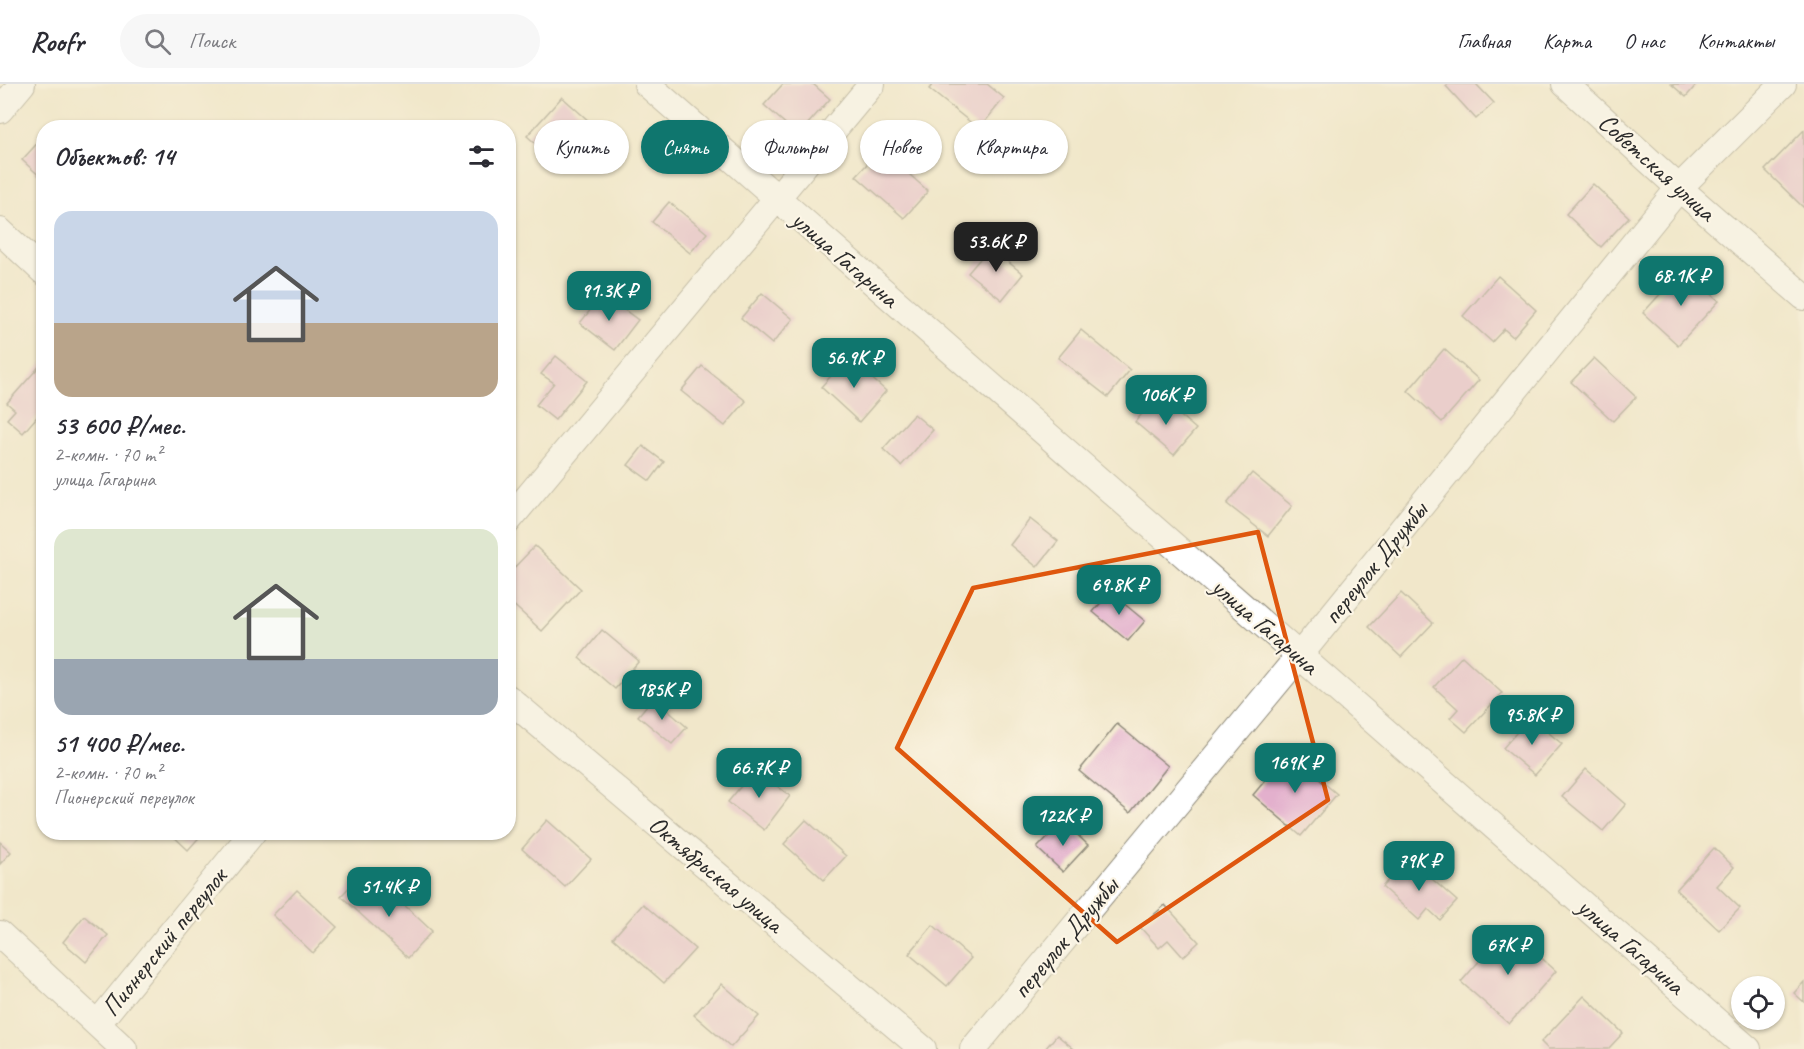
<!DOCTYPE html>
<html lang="ru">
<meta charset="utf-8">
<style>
:root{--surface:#fff;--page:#f7f7f7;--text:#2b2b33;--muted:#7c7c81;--line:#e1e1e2;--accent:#0f766e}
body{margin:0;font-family:Caveat,sans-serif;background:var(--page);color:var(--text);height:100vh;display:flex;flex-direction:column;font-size:22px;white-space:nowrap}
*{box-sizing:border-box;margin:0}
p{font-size:20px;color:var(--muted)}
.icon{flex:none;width:33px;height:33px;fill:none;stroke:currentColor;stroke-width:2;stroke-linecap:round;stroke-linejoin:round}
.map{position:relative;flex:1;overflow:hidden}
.details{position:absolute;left:36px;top:36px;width:480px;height:720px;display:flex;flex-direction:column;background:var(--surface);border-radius:24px;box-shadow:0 2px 4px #0004}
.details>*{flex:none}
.guide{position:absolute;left:534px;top:36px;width:570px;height:54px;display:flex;gap:12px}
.controls{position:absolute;left:1731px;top:892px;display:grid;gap:12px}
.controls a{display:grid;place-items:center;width:54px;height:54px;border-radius:50%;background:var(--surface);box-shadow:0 2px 4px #0004;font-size:30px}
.price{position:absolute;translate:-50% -51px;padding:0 14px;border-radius:12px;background:var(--accent);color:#fff;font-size:20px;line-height:39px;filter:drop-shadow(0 2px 3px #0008)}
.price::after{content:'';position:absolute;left:50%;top:36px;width:18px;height:14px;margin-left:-9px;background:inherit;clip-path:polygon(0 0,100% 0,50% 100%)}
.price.selected{background:#222;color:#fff}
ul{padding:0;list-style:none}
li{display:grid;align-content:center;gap:12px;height:318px;padding:0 18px}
li span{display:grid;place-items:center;height:186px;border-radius:18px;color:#555}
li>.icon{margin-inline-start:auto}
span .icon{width:108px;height:108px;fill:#fffc;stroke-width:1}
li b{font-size:26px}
h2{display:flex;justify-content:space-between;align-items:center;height:72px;padding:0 18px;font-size:26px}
.pill{padding:0 21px;border-radius:27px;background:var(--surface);box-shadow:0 2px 4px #0004;font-size:21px;line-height:54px}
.pill.selected{background:var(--accent);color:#fff}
header{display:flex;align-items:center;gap:36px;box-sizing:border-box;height:84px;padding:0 30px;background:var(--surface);border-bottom:2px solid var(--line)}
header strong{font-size:28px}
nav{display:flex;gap:33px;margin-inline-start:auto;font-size:21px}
.search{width:420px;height:54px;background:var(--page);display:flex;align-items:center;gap:15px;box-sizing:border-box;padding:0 21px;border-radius:33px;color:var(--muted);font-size:22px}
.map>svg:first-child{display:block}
</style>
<header>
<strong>Roofr</strong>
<div class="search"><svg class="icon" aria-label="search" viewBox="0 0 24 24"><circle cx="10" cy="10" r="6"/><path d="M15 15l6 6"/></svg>Поиск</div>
<nav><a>Главная</a><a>Карта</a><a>О нас</a><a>Контакты</a></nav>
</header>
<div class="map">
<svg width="1804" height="965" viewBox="0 0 1804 965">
<rect width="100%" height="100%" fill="#fcf5e5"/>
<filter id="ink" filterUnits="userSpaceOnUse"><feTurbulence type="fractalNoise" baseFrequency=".0167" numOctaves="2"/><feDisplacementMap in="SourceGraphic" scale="12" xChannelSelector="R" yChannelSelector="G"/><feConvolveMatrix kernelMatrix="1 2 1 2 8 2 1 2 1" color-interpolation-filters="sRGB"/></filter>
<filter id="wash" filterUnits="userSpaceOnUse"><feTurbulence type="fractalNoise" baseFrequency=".008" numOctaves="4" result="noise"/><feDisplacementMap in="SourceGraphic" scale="24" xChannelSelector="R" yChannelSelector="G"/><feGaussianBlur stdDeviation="1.35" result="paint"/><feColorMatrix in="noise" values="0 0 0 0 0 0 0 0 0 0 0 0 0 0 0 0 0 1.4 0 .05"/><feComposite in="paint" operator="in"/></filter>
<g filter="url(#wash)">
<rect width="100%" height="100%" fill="#f1e7ca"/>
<g id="blocks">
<g fill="#e3b0cd">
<polygon points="783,0 813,0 830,15 798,51 764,21"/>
<polygon points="933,0 987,0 1004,14 979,45 929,5"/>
<polygon points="1448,0 1476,0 1494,19 1476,35 1446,2"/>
<polygon points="1671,0 1697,0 1686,13"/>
<polygon points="562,13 590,38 555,77 527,52"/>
<polygon points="1804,46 1804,124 1765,86"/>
<polygon points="44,52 44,96 22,76"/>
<polygon points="881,65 928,107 904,134 856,92"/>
<polygon points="1593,100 1629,133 1601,163 1566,130"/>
<polygon points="669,118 707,149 690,169 652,138"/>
<polygon points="990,163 1023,190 1002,216 968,189"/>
<polygon points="1684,184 1719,217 1678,261 1643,229"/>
<polygon points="1498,192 1536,226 1513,253 1504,245 1492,258 1463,232"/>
<polygon points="762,209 793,235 772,260 741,234"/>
<polygon points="603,210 638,236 615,266 580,239"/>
<polygon points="1081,246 1130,286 1108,313 1058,274"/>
<polygon points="1444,265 1479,296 1442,338 1408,307"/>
<polygon points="556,272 587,297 555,336 536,321 554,299 541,290"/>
<polygon points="848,273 886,307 859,338 821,303"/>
<polygon points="1594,274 1636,313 1613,337 1571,298"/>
<polygon points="44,277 44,329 42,327 23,349 7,335 15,326 7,319"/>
<polygon points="702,282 746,317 725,342 681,307"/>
<polygon points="1157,312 1196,345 1174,371 1135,338"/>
<polygon points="914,330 933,346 901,382 883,365"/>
<polygon points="643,362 664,378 650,397 628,381"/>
<polygon points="1252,389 1292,422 1268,452 1227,420"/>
<polygon points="1030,435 1058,457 1037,483 1010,461"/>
<polygon points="535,462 581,505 542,547 508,516 508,490"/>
<polygon points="1110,508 1145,537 1128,557 1093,528"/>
<polygon points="1401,509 1433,539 1401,573 1369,543"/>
<polygon points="602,546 639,577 615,605 579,574"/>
<polygon points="1462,572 1502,609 1466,648 1450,634 1458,625 1434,603"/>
<polygon points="653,614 687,643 672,660 638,632"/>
<polygon points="1530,633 1562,660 1535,691 1503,664"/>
<polygon points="1117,640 1168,682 1130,729 1079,687"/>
<polygon points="1288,669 1337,710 1301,752 1253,711"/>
<polygon points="755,685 790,712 764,746 728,718"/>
<polygon points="1586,685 1626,720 1603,747 1562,713"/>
<polygon points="547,736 591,775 565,803 522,765"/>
<polygon points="806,736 846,772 824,796 784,760"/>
<polygon points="1063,737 1088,761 1063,788 1037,764"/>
<polygon points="169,748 204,748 188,766"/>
<polygon points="0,758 11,768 0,780"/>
<polygon points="1714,764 1734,783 1717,802 1740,824 1719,846 1676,806"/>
<polygon points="1408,774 1457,817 1440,836 1428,825 1419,836 1382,803"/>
<polygon points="356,796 377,816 387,805 432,847 408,874 341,812"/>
<polygon points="297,806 337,843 313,869 273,831"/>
<polygon points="643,820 695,865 664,899 613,854"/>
<polygon points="1165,821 1199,858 1183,873 1168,856 1159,864 1140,843"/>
<polygon points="84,832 108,851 86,878 63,858"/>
<polygon points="933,841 971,874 947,902 909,870"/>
<polygon points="1508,844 1556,887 1509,940 1461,898"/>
<polygon points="1804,898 1804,918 1794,909"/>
<polygon points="722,900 759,932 731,963 694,931"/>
<polygon points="1584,912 1623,949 1608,965 1548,965 1541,958"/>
<polygon points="1057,951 1074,965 1045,965"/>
</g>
</g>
</g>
<g filter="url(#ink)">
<use href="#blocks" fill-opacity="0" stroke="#8e897a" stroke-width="1.5"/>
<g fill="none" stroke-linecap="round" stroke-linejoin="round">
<g stroke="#8e897a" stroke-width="28">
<g id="minor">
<polyline points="647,0 1748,965"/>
<polyline points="1565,0 1679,104 1804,213"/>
<polyline points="0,26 22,0"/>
<polyline points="0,147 44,188"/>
<polyline points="508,437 872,0"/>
<polyline points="508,614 923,965"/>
<polyline points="0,850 124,965"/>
<polyline points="98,939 253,748"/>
<polyline points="973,965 1299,572 1679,104 1783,0"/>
</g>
</g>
<use href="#minor" stroke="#fff" stroke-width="26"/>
</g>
</g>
<path d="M0 0H1804V965H0ZM1258 448 1328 716 1117 858 897 664 973 504Z" fill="#f1e7ca" fill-opacity=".55" fill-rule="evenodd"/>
<path fill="none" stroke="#df570e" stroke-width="4.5" stroke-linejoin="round" d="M1258 448 1328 716 1117 858 897 664 973 504Z"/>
<g text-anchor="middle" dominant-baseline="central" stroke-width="4.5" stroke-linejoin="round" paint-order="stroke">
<g font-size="26" fill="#2b2b2b" stroke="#fcf5e5">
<text transform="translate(1657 83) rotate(42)">Советская улица</text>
<text transform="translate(845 175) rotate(41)">улица Гагарина</text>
<text transform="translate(1375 479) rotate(-51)">переулок Дружбы</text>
<text transform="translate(1265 542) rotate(41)">улица Гагарина</text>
<text transform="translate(716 790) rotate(40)">Октябрьская улица</text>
<text transform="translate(1065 854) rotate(-50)">переулок Дружбы</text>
<text transform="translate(164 858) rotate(-51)">Пионерский переулок</text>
<text transform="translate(1631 862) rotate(41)">улица Гагарина</text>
</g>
</g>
</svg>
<div class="controls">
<a><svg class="icon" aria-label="locate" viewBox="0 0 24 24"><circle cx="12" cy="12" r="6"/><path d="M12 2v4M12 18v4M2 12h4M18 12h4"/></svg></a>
</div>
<b class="price selected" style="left:996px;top:189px">53.6K ₽</b>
<b class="price" style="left:1681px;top:223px">68.1K ₽</b>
<b class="price" style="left:609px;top:238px">91.3K ₽</b>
<b class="price" style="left:854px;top:305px">56.9K ₽</b>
<b class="price" style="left:1166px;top:342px">106K ₽</b>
<b class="price" style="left:1119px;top:532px">69.8K ₽</b>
<b class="price" style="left:662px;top:637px">185K ₽</b>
<b class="price" style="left:1532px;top:662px">95.8K ₽</b>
<b class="price" style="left:1295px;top:710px">169K ₽</b>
<b class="price" style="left:759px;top:715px">66.7K ₽</b>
<b class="price" style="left:1063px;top:763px">122K ₽</b>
<b class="price" style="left:1419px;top:808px">79K ₽</b>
<b class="price" style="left:389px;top:834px">51.4K ₽</b>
<b class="price" style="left:1508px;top:892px">67K ₽</b>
<div class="guide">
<a class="pill">Купить</a>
<a class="pill selected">Снять</a>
<a class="pill">Фильтры</a>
<a class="pill">Новое</a>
<a class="pill">Квартира</a>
</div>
<section class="details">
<h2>Объектов: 14<svg class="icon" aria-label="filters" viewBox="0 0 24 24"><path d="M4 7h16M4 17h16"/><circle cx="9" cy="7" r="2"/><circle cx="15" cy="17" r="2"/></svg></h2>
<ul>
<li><span style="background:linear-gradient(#c9d6e8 60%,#b9a48a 0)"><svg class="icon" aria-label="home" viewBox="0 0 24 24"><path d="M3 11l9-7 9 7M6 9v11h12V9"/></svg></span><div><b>53 600 ₽/мес.</b><p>2-комн. · 70 m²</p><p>улица Гагарина</p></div></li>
<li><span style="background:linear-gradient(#dfe7d0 70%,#9aa5b1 0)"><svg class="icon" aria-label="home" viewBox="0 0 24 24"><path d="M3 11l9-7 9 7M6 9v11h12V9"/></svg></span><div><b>51 400 ₽/мес.</b><p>2-комн. · 70 m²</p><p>Пионерский переулок</p></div></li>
</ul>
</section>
</div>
